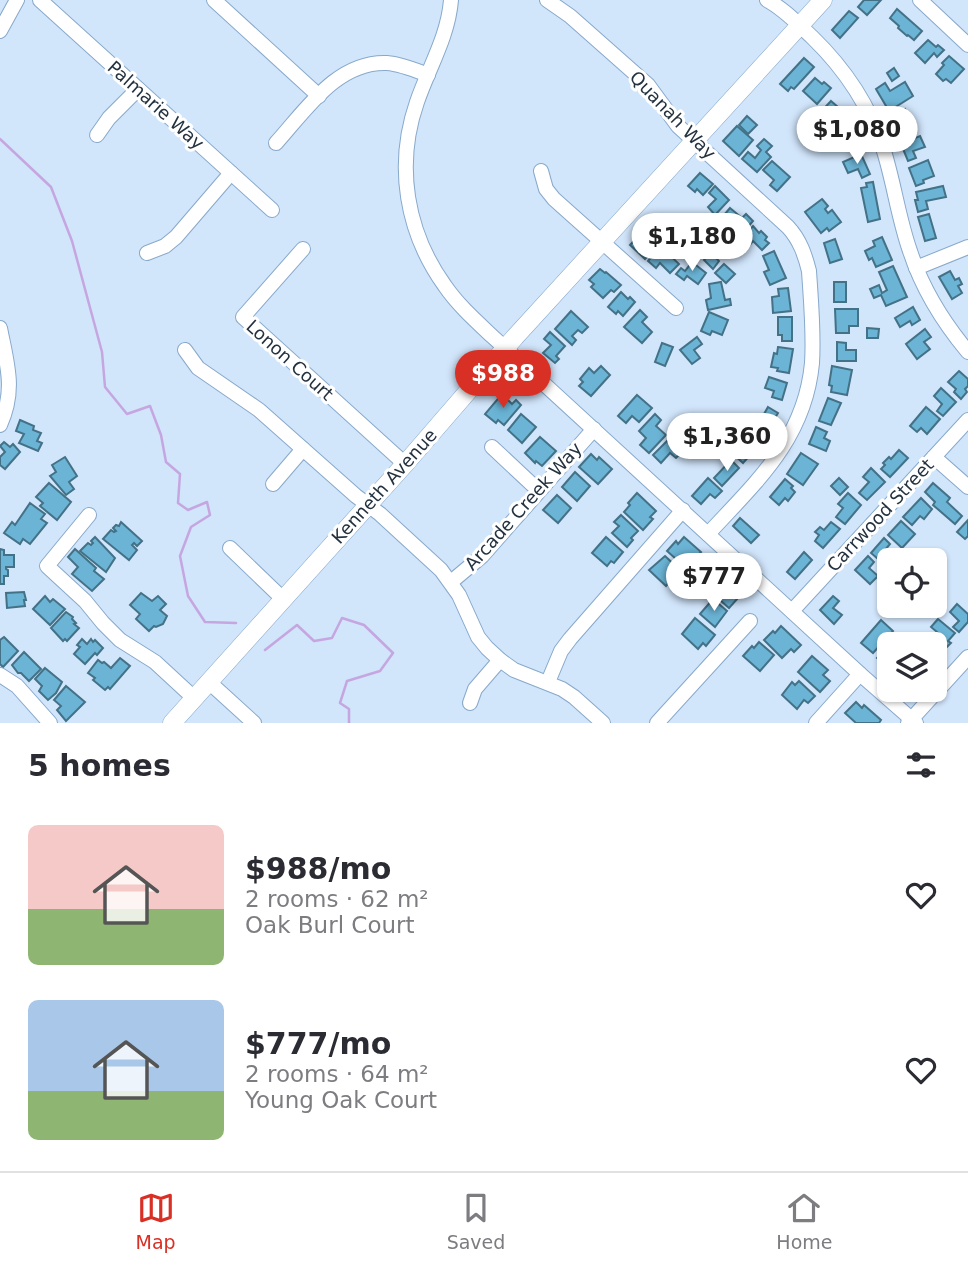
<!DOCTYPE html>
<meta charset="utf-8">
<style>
:root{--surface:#fff;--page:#f2f2f3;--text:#2b2b33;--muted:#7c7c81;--line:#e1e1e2;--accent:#d93025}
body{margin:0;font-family:"DejaVu Sans",sans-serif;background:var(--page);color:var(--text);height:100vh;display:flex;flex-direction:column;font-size:26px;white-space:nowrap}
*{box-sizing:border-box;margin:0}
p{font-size:23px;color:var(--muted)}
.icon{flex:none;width:38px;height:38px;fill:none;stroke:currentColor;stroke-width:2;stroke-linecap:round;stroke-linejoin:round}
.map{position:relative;height:723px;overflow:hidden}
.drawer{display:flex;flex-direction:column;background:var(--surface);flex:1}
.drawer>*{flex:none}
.fabs{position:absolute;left:877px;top:548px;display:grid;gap:14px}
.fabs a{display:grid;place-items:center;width:70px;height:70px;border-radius:10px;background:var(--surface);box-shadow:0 2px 5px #0004;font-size:35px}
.price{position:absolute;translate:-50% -60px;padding:0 16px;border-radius:24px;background:#fff;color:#222;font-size:23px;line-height:46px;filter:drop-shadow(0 2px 4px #0008)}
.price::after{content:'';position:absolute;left:50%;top:42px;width:21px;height:16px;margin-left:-10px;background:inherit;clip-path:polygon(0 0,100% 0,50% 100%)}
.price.on{background:var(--accent);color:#fff}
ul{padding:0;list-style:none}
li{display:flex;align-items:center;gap:21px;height:175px;padding:0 28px}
li span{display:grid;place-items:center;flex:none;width:196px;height:140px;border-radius:10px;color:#555}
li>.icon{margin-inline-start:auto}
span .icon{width:84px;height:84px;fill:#fffc;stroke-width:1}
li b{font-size:30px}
h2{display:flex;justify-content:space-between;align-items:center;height:84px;padding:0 28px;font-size:30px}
.tabs{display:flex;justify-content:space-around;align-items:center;height:98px;border-top:2px solid var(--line);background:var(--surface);font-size:19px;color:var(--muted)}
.tabs a{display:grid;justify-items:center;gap:4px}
.tabs .on{color:var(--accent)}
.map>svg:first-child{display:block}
</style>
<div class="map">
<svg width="968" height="723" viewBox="0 0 968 723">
<rect width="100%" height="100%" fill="#d1e5fb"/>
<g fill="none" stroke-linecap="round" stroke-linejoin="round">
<g stroke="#c6a6e0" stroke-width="2.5">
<polyline points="0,139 51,187 72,241 102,352 105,387 127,414 150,406 161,435 166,462 180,474 178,503 188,510 207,502 210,515 191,527 180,556 188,596 205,622 236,623"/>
<polyline points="265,650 297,625 314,641 332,638 342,618 364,625 393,653 380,671 347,681 340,703 349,709 349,723"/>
</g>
</g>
<g fill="#6bb4d6" stroke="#437186" stroke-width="2">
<polygon points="864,0 881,0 867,15 858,7"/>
<polygon points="897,9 922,31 914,40 908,35 907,36 898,28 899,26 890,18"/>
<polygon points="849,11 858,18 840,38 832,30"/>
<polygon points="928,40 936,47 938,45 944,50 937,57 934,53 925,63 915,53"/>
<polygon points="949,56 964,69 951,83 946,79 943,81 936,74 944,65 942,63"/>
<polygon points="804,58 814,67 794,89 791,87 788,91 780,84"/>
<polygon points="894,68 899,76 892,81 887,73"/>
<polygon points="815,78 822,84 824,82 831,88 817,104 803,91"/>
<polygon points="905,82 913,96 889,111 876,89 885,83 890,91"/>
<polygon points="831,101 845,113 839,120 833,115 825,123 817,116"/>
<polygon points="905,109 916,132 899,140 889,117"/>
<polygon points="747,116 757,125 748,134 739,125"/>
<polygon points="846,121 857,131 855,134 859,137 847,150 832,138"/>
<polygon points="737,126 753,140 739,156 723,141"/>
<polygon points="920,136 925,147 913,151 916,158 908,161 901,144"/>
<polygon points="764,139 772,146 766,152 771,157 757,172 742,159 748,152 755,158 761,150 757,146"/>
<polygon points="861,154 870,174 862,178 858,169 848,173 843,162"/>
<polygon points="928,160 934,176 923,180 924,183 916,186 909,168"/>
<polygon points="772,161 790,177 777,191 770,185 774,180 763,170"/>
<polygon points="700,173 713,184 703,195 697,189 695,192 688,186"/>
<polygon points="873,182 880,219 868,222 861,188 867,187 866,183"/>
<polygon points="715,186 729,200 715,215 708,207 716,199 709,193"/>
<polygon points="943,186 946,197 926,201 928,209 918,212 915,200 918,200 916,192"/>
<polygon points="822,199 828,206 825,209 828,213 832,210 841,222 829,231 827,228 821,233 805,212"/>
<polygon points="730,208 742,218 746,214 753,221 741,235 737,231 734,235 718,222"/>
<polygon points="929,214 936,238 925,241 918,217"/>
<polygon points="753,226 759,233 761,231 767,237 765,240 769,243 762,250 753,241 748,247 741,240"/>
<polygon points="645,229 653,237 645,245 652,251 645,259 630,245"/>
<polygon points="882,237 892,260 876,267 872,258 869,260 865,251 875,246 873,241"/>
<polygon points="835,239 842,259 830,263 824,243"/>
<polygon points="661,247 679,264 670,273 660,263 656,268 648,261"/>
<polygon points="774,251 786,278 770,285 764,272 769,270 763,256"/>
<polygon points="711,253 719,261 713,269 704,260"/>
<polygon points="692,262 706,273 698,284 687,276 684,280 676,274 681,268 685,271"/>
<polygon points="724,264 735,274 726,283 715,273"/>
<polygon points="893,266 907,297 886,306 881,295 874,298 870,289 879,285 882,293 887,290 879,272"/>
<polygon points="600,269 605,273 606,272 621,285 614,292 611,290 603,298 591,287 594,284 589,280"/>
<polygon points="950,271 955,280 959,278 962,284 958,286 962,293 952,299 939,277"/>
<polygon points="721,282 725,300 730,299 731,305 708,310 706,300 711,298 709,284"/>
<rect x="834" y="282" width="12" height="20"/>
<polygon points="788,288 791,311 773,313 772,297 779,296 778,289"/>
<polygon points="621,292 628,299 630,297 635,302 623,316 618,311 616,314 608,307"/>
<polygon points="913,307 920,320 912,325 910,321 900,327 895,318"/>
<polygon points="835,309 858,309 858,326 849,326 849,333 836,333"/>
<polygon points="640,310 647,317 642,322 652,332 642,343 624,327"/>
<polygon points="571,311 588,327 582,333 578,330 572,336 576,340 572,345 555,329"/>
<polygon points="709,312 728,320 722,335 712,331 710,335 701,331"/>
<polygon points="778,317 792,317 792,341 782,341 782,335 778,335"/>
<polygon points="867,328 879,329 878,338 867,338"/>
<polygon points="925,329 931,337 924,342 930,349 917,359 906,344"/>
<polygon points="550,332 565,346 556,356 559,359 555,363 543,353 551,345 544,339"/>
<polygon points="697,337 702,344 694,350 700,358 692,364 680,350"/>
<polygon points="837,342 846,343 846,350 856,350 856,361 837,361"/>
<polygon points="662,343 673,347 665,366 655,362"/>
<polygon points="778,347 793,349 789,373 777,371 778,368 771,367 774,353 777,354"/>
<polygon points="601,366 610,375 591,396 579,386 583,382 580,379 589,368 594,373"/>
<polygon points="832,366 852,370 847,395 831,392 832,386 829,385"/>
<polygon points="959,371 968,379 968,386 965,389 967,392 961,399 954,392 956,389 948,382"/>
<polygon points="769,377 787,383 782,400 772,397 774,391 765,388"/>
<polygon points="941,388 956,402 943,416 937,411 942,404 934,396"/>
<polygon points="502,394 512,404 516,400 521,405 504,425 498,420 496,423 485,414"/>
<polygon points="637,395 652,408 639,422 632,416 626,423 618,416"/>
<polygon points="828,398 841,403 831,425 819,421"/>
<polygon points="768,407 778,413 765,434 756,428"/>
<polygon points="926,407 940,419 927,434 921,428 917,432 910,426"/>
<polygon points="521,414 536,427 522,443 508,430"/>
<polygon points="655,414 661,420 656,426 666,435 649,453 640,445 646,438 639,431"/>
<polygon points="20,420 34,426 33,430 41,433 37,441 42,443 38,451 19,443 24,434 16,431"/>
<polygon points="816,427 827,432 824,438 830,441 826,451 809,444"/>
<polygon points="675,433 688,446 676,458 670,453 661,463 653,455"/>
<polygon points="540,437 556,451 542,466 536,461 535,463 525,453"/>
<polygon points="740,437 745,441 749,437 759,445 743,463 734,455 741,447 735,442"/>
<polygon points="4,442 10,447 13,444 20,452 5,469 0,465 0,457 5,452 0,446"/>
<polygon points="899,450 908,458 890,477 881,469 885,465 883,463 889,457 891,459"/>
<polygon points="801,453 818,464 803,485 787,474"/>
<polygon points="591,454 597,460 599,457 612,469 598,484 579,467"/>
<polygon points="65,457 77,476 69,482 74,489 66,495 50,476 56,472 52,465"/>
<polygon points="731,460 739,468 722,486 714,478"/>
<polygon points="871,468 885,482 867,500 859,493 869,482 863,477"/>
<polygon points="575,472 590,486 577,501 562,487"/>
<polygon points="708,478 722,491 715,498 710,494 701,504 692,496"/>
<polygon points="839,478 848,487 840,495 831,486"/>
<polygon points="785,479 793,486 791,488 795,492 788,501 785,498 779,505 770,497"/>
<polygon points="49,483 71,502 57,520 40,506 43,503 36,497"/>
<polygon points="933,483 950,498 947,502 962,516 955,524 933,505 935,502 925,492"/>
<polygon points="637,493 656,511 650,517 653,519 643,530 624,512 630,505 628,503"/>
<polygon points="848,493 861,505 845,524 836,517 843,508 838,504"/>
<polygon points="557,495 571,508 558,523 543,510"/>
<polygon points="921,498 932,509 924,519 920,516 912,525 903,517"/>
<polygon points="30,503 45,514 41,519 47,523 30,544 23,539 20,544 4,533 12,522 15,525"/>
<polygon points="621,515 638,531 631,538 633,540 627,547 612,533 619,526 614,522"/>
<polygon points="740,518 759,535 751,543 733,526"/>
<polygon points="968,520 968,536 965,539 957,532"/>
<polygon points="901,521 915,534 902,548 888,535"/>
<polygon points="121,522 142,541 137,546 134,543 132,545 137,550 129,560 103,539 111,530 114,532 116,531 113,528 116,525 119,526"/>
<polygon points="831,522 840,529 823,548 815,541 819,535 815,532 820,527 824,530"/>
<polygon points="95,537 115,558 106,572 80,551 88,543 91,545 93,543 91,541"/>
<polygon points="606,537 623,552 614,563 611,561 607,566 592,553"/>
<polygon points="684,537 701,552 686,568 667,551 676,541 678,544"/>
<polygon points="884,538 890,544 885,550 894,558 889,560 889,563 886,566 871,553"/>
<polygon points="0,549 4,550 4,555 14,555 14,567 6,567 6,569 8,570 8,576 4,576 4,584 0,584"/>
<polygon points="75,549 96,568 94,571 104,579 92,591 72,574 78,567 68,557"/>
<polygon points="804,552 812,560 795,579 787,572"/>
<polygon points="665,556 680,570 666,586 649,570"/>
<polygon points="868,556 874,562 869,568 878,576 870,584 855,570"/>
<polygon points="727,577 741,591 736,596 738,598 729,608 712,593"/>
<polygon points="24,592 26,600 24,600 25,606 7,608 6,593"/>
<polygon points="141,593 152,601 158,596 166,604 160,610 167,616 163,624 156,627 154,626 149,631 136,619 140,614 130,605"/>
<polygon points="45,596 50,602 53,599 65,609 50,625 33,609"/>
<polygon points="833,596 839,601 833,608 842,615 834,624 820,610"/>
<polygon points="713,599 727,611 715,627 700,614"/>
<polygon points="957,604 968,614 968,622 959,632 953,627 959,621 950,612"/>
<polygon points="66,612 73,617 72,619 76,623 74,624 79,628 67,641 65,639 63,641 51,628"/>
<polygon points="695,618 715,635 706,646 703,643 698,649 682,634"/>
<polygon points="938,619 955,633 948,641 951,643 944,650 937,644 943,637 931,627"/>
<polygon points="881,620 893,631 873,653 861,643"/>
<polygon points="781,626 801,645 794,652 791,649 782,658 764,640 773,631 775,633"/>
<polygon points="4,637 18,651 3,667 0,664 0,640"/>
<polygon points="82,639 87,644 91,639 93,642 95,640 103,648 97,655 95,653 85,664 74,654 80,647 77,645"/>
<polygon points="759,642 774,655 760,671 743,656 752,646 754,648"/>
<polygon points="24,652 41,669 29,681 21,673 18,673 12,665"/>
<polygon points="883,652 889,657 889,669 877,658"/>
<polygon points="812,656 828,670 823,675 830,681 820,692 798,672"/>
<polygon points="120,658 130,666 110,689 108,687 105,690 93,680 95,678 88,673 98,660 102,663 104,662 111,668"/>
<polygon points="45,668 62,682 56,693 48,700 39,691 42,686 35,679"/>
<polygon points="799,681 815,696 808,703 804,700 797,709 782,695 792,682 795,685"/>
<polygon points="66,686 85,702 66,721 57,710 61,706 54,700"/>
<polygon points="856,702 862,708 864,705 881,720 879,723 856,723 845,713"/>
</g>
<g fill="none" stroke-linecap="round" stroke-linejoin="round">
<g stroke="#88a9cb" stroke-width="16">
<g id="minor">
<polyline points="40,0 272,210"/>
<polyline points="214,0 319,96"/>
<path d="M451 0C448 37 429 67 417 102 395 165 406 232 445 286 458 305 476 321 493 337L860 674 916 723"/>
<path d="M547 0 570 16 648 85 678 126 788 227C800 240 805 255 809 271 811 302 814 333 812 363 805 439 756 482 708 534"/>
<path d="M767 0C784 9 798 24 812 37 844 68 869 104 883 148 894 182 898 217 910 251 922 288 943 322 968 352"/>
<polyline points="920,0 968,45"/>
<polyline points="0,31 17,0"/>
<polyline points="97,135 109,118 138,89"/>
<path d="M276 143C306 110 337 61 387 63 401 64 415 70 428 75"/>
<polyline points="541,171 546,189 554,199 676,308"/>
<polyline points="303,249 243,317 405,464"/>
<polyline points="147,253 165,246 176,237 231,173"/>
<polyline points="916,268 968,247"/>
<path d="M0 328C7 364 16 390 0 425"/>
<polyline points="185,350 198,368 259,410 356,496 380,514 441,570 459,595 478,637 487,648 500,660 514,670 562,689 574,697 603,723"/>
<polyline points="492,447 539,491"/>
<polyline points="934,457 968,487"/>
<polyline points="273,484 303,449"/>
<polyline points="89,515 47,566 85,601 103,623 120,640 155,662 194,698"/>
<polyline points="230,548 283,599"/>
<polyline points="451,582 482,556 594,429"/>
<polyline points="792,611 968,420"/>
<polyline points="0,675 17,686 50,723"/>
<polyline points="209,682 254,723"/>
<polyline points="548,682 561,651 570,639 683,510"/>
<polyline points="470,703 475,689 500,660"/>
<polyline points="657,723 750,621"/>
<polyline points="816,723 860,674"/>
<polyline points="908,723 968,657"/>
</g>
</g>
<g stroke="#88a9cb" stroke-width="19">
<polyline id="major" points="172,723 405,464 515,337 823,0"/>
</g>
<use href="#minor" stroke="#fff" stroke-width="14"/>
<use href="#major" stroke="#fff" stroke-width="18"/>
</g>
<g text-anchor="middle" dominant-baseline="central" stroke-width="6" stroke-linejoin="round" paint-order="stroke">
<g font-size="18" fill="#24323f" stroke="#fff">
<text transform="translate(156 105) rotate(42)">Palmarie Way</text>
<text transform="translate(673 115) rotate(46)">Quanah Way</text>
<text transform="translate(290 360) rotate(42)">Lonon Court</text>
<text transform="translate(384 486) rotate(-48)">Kenneth Avenue</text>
<text transform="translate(523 506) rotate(-48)">Arcade Creek Way</text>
<text transform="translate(880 515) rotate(-47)">Carrwood Street</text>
</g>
</g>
</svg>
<div class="fabs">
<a><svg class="icon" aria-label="locate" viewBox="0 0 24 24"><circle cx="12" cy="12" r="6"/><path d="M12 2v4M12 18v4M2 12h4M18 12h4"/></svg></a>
<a><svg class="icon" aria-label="layers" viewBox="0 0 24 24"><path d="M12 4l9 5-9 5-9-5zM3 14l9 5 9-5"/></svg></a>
</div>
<b class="price" style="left:857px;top:166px">$1,080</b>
<b class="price" style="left:692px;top:273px">$1,180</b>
<b class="price on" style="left:503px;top:410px">$988</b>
<b class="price" style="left:727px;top:473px">$1,360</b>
<b class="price" style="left:714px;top:613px">$777</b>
</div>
<section class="drawer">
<h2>5 homes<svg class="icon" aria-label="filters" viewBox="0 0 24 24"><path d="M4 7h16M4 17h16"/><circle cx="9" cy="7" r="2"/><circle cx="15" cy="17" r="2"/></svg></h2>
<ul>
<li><span style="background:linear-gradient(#f6c9c9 60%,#8fb573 0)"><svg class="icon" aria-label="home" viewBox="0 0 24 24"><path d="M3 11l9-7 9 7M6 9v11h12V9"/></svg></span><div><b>$988/mo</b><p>2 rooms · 62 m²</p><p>Oak Burl Court</p></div><svg class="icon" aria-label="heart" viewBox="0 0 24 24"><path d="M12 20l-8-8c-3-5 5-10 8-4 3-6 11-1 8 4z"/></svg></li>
<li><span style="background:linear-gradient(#a9c7e8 65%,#8fb573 0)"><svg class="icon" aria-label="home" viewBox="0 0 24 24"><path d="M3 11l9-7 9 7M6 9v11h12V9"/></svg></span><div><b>$777/mo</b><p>2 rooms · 64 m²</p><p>Young Oak Court</p></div><svg class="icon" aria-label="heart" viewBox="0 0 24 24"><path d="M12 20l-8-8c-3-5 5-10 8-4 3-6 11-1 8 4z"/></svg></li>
</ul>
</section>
<nav class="tabs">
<a class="on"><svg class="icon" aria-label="map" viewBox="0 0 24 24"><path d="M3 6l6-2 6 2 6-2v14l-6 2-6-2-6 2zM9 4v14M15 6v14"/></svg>Map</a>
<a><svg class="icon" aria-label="saved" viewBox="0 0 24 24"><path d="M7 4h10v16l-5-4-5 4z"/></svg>Saved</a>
<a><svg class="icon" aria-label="home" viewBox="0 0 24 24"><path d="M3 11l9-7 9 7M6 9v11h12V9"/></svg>Home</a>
</nav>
